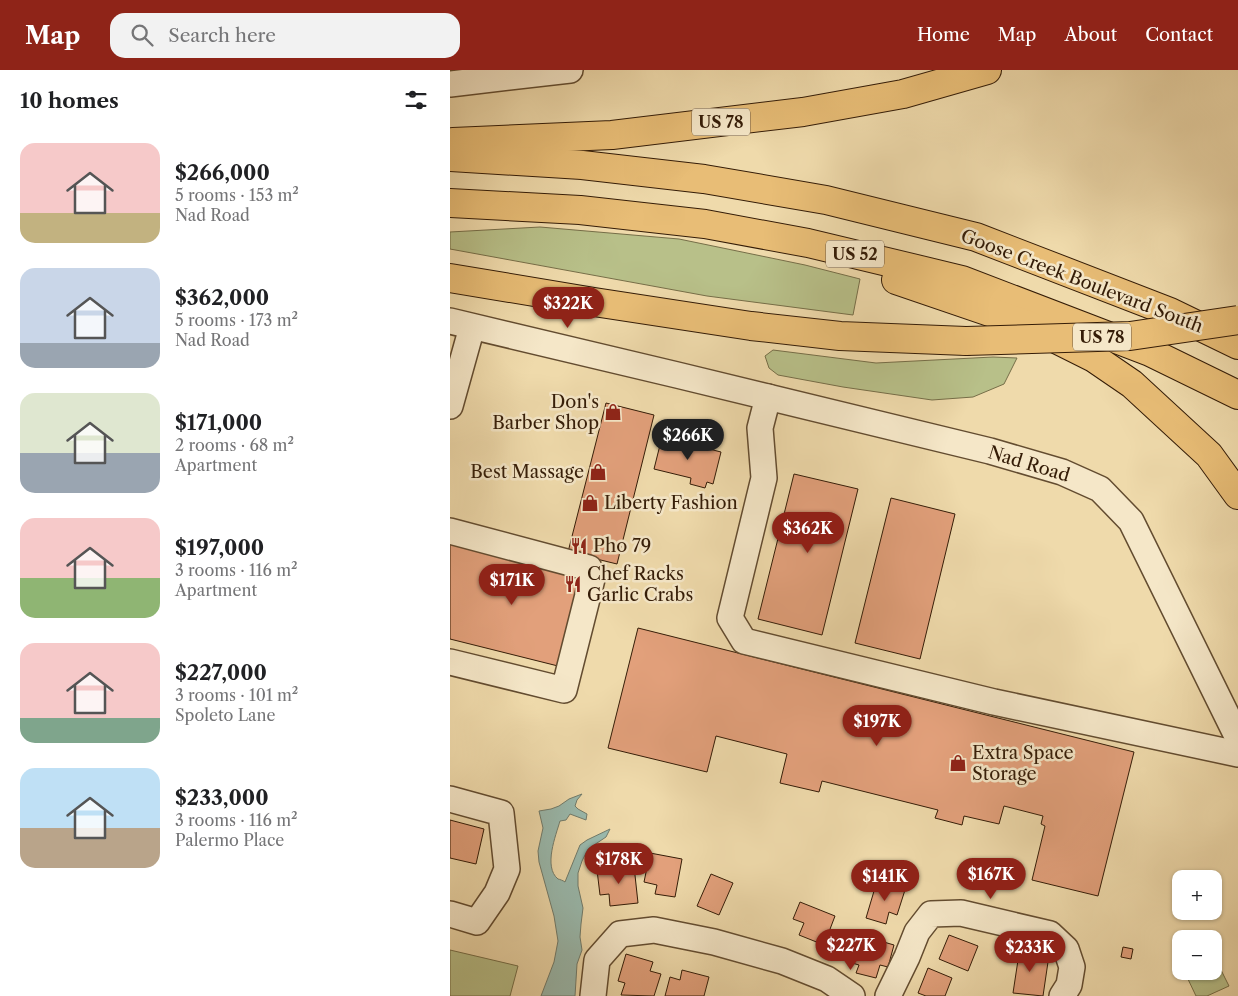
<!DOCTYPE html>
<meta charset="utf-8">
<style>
:root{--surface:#fff;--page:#f2f2f2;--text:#202124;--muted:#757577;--accent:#8f2418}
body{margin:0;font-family:"Libre Caslon Text",serif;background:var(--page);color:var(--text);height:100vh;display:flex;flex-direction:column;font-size:19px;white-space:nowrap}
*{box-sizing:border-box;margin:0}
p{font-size:16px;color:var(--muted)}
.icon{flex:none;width:28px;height:28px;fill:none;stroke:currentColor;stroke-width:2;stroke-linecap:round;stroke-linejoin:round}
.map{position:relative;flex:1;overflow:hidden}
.panel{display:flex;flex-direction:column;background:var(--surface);width:450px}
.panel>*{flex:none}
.controls{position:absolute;left:722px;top:800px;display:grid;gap:10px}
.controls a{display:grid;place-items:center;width:50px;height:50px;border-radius:10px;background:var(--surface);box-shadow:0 1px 4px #0004;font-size:25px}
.price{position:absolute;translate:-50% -42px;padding:0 11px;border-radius:18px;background:var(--accent);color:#fff;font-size:16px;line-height:32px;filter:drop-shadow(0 1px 2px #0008)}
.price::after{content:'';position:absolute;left:50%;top:30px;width:15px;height:11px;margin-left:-8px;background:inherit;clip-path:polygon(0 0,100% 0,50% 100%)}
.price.active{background:#222;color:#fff}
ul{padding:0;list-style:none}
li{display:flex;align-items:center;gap:15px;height:125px;padding:0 20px}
li span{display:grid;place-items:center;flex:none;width:140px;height:100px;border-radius:15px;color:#555}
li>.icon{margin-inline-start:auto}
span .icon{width:60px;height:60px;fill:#fffc;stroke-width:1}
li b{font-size:21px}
h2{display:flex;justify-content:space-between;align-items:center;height:60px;padding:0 20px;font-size:21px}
header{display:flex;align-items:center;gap:30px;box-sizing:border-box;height:70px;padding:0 25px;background:var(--accent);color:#fff}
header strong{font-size:24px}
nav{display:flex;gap:28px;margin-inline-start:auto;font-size:18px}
.search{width:350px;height:45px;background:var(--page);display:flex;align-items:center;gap:12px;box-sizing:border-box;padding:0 18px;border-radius:15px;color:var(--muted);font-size:19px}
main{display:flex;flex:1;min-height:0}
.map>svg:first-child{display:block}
</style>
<header>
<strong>Map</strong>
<div class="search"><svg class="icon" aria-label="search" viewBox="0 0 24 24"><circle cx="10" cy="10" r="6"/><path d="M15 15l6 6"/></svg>Search here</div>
<nav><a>Home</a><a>Map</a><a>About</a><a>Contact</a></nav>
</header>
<main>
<section class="panel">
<h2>10 homes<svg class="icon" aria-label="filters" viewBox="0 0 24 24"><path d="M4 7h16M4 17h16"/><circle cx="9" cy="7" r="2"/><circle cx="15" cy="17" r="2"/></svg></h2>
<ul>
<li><span style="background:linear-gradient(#f6c9c9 70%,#c2b280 0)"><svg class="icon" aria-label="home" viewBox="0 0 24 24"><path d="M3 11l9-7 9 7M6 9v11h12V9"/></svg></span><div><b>$266,000</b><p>5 rooms · 153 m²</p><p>Nad Road</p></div></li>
<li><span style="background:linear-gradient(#c9d6e8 75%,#9aa5b1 0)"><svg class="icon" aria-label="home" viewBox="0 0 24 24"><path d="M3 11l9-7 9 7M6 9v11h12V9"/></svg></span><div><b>$362,000</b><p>5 rooms · 173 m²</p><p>Nad Road</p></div></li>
<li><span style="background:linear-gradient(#dfe7d0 60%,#9aa5b1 0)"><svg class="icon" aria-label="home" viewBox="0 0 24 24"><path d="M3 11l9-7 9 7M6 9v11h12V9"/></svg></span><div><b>$171,000</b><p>2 rooms · 68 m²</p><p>Apartment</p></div></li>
<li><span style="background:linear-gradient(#f6c9c9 60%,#8fb573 0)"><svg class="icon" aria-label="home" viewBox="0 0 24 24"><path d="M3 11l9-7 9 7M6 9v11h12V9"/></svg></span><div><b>$197,000</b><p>3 rooms · 116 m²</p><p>Apartment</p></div></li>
<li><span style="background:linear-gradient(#f6c9c9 75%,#7fa58c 0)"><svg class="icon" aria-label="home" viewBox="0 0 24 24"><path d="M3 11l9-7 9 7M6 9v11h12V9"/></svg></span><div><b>$227,000</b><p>3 rooms · 101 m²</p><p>Spoleto Lane</p></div></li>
<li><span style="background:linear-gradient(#bfe0f5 60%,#b9a48a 0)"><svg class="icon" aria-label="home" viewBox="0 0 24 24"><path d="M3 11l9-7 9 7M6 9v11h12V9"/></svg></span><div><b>$233,000</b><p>3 rooms · 116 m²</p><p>Palermo Place</p></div></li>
</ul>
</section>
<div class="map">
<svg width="788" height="926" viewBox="0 0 788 926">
<rect width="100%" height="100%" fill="#efdaab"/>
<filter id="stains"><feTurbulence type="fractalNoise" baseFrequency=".004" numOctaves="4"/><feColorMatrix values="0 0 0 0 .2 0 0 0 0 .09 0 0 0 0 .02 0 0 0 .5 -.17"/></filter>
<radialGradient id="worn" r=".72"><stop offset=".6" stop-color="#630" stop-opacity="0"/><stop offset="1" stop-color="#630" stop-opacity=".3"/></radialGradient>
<g fill="#b8c089" stroke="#766e48">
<polygon points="90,157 229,169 355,195 410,209 403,245 257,226 0,179 0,162"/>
<polygon points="323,280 426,293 543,287 567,288 554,314 523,327 482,330 393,317 328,305 319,298 315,286"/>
<polygon points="0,880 68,896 60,926 0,926"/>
<polygon points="768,894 779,916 757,926 746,926 737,907 750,901 764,901 764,895"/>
</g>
<path fill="#9abaae" stroke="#717b6b" d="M132 724 127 730 125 736 128 739 137 744 136 750 120 744 116 750 110 751C106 765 93 797 108 809 109 809 114 811 115 812L130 775 137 770 160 759 156 767 138 779 132 791 128 803V816L133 838 131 854 130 867 132 880 127 894 125 926H91L104 892 108 871 104 846 89 792 88 781 93 758 89 741 101 739 109 736 119 729Z"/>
<g fill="#e2a07b" stroke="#341c07">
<polygon points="156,333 204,345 167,494 118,482"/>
<polygon points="212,367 271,382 263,414 257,412 255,418 240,414 241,408 204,399"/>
<polygon points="344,404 408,419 372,565 308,549"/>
<polygon points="441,428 505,444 470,589 405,573"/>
<polygon points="0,474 134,508 112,597 0,569"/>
<polygon points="188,558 684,682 648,826 582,810 595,756 591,754 593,746 554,736 549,754 514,746 512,755 485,748 488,740 372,711 369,722 330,713 337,684 266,666 257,702 158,678"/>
<polygon points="0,750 34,759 26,794 0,788"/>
<polygon points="200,783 232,789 225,827 205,824 207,815 194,812"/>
<polygon points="184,796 188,833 160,836 159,824 150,825 147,800"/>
<polygon points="261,804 283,813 269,845 247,836"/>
<polygon points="427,811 455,820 447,845 439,842 436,854 416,848"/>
<polygon points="350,832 385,846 374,875 349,865 354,853 343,849"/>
<polygon points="403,863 444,875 438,897 430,895 426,908 406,903 409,895 395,891"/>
<polygon points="499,865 528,876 518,901 489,889"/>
<polygon points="570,877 592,880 591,891 598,892 593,926 563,923"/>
<polygon points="673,877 683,879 681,889 671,887"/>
<polygon points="176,884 203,892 200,901 211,904 204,926 171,925 175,913 168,911"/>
<polygon points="478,898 502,908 495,926 476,926 468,923"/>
<polygon points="232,900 259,907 254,926 215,926 220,907 230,910"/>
</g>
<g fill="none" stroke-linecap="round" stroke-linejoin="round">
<g stroke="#634c30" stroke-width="28">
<g id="minor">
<polyline points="0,14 120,0"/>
<polyline points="0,251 227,305 540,381 612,402 650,419 681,451 788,668"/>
<polyline points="318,327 310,358 314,408 280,548 294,571 544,632 788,684"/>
<polyline points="0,336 22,257"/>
<polyline points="0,461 139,498 142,509 114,620 0,592"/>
<polyline points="0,729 51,743 57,799 47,823 27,852 0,844"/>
<polyline points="143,926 147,890 170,864 204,860 264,872 332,891 377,909 402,926"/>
<polyline points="438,926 457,887 467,862 481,844 511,843 600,864 616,879 622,897 619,915 612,926"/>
</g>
</g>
<g stroke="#341c07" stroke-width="30">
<g id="highway">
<polyline points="3,72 162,65 353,42 453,24 537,0"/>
<polyline points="0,87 132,95 254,109 376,130 526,167 720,242 788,275"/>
<polyline points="0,133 130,140 255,154 358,173 512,210 700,282 788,325"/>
<polyline points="0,208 144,232 301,256 390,266 516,271"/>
<polyline points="446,210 578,255 644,288 682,314 759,385 788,425"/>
</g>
</g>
<use href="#minor" stroke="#f5e7c8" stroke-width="25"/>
<use href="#highway" stroke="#e8bd76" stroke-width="28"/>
<g stroke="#341c07" stroke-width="30" stroke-linecap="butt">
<polyline id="highway-bridge" points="516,271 680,266 788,250"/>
</g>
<use href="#highway-bridge" stroke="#e8bd76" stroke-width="28"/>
</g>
<defs>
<g id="shop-bare" transform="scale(1.35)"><path d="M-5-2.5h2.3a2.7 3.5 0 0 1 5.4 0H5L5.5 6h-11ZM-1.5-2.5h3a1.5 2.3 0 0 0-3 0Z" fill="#8f2418" stroke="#f5e7c8" stroke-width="2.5" paint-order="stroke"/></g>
<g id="restaurant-bare" transform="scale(1.35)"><path d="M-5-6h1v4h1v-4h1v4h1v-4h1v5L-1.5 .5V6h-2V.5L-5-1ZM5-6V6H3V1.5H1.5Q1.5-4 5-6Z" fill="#8f2418" stroke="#f5e7c8" stroke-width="2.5" paint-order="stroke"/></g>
</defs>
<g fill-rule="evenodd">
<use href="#shop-bare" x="163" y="342"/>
<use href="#shop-bare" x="148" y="402"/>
<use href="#shop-bare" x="140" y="433"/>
<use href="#restaurant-bare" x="129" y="476"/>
<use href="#restaurant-bare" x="123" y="514"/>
<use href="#shop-bare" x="508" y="693"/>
</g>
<g text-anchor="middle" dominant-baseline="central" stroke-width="5" stroke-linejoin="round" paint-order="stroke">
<g fill="#f5e7c8" stroke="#6e5941" stroke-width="1">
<rect x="242" y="38.5" width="58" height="27" rx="4"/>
<rect x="376" y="170.5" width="58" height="27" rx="4"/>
<rect x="623" y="253.5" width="58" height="27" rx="4"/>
</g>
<g font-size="16" font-weight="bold" fill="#341c07">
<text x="271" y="52">US 78</text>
<text x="405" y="184">US 52</text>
<text x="652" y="267">US 78</text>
</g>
<g font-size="18" fill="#341c07" stroke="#f5e7c8">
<text transform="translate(632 211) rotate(21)">Goose Creek Boulevard South</text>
<text transform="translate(579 394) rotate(17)">Nad Road</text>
</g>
<g font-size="18" fill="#341c07" stroke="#f5e7c8" text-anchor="start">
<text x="149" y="332" text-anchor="end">Don's<tspan x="149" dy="21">Barber Shop</tspan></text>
<text x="134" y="402" text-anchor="end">Best Massage</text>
<text x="154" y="433">Liberty Fashion</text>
<text x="143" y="476">Pho 79</text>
<text x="137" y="504">Chef Racks<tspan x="137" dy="21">Garlic Crabs</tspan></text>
<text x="522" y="683">Extra Space<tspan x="522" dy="21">Storage</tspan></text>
</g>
</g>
<rect width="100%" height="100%" filter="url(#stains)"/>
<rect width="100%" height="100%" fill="url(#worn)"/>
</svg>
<div class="controls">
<a>+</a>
<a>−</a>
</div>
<b class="price" style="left:118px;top:259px">$322K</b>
<b class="price active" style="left:238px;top:391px">$266K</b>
<b class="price" style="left:358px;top:484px">$362K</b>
<b class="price" style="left:62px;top:536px">$171K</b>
<b class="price" style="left:427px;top:677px">$197K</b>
<b class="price" style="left:169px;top:815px">$178K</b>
<b class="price" style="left:541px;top:830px">$167K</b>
<b class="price" style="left:435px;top:832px">$141K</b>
<b class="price" style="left:401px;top:901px">$227K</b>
<b class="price" style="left:580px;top:903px">$233K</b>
</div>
</main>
